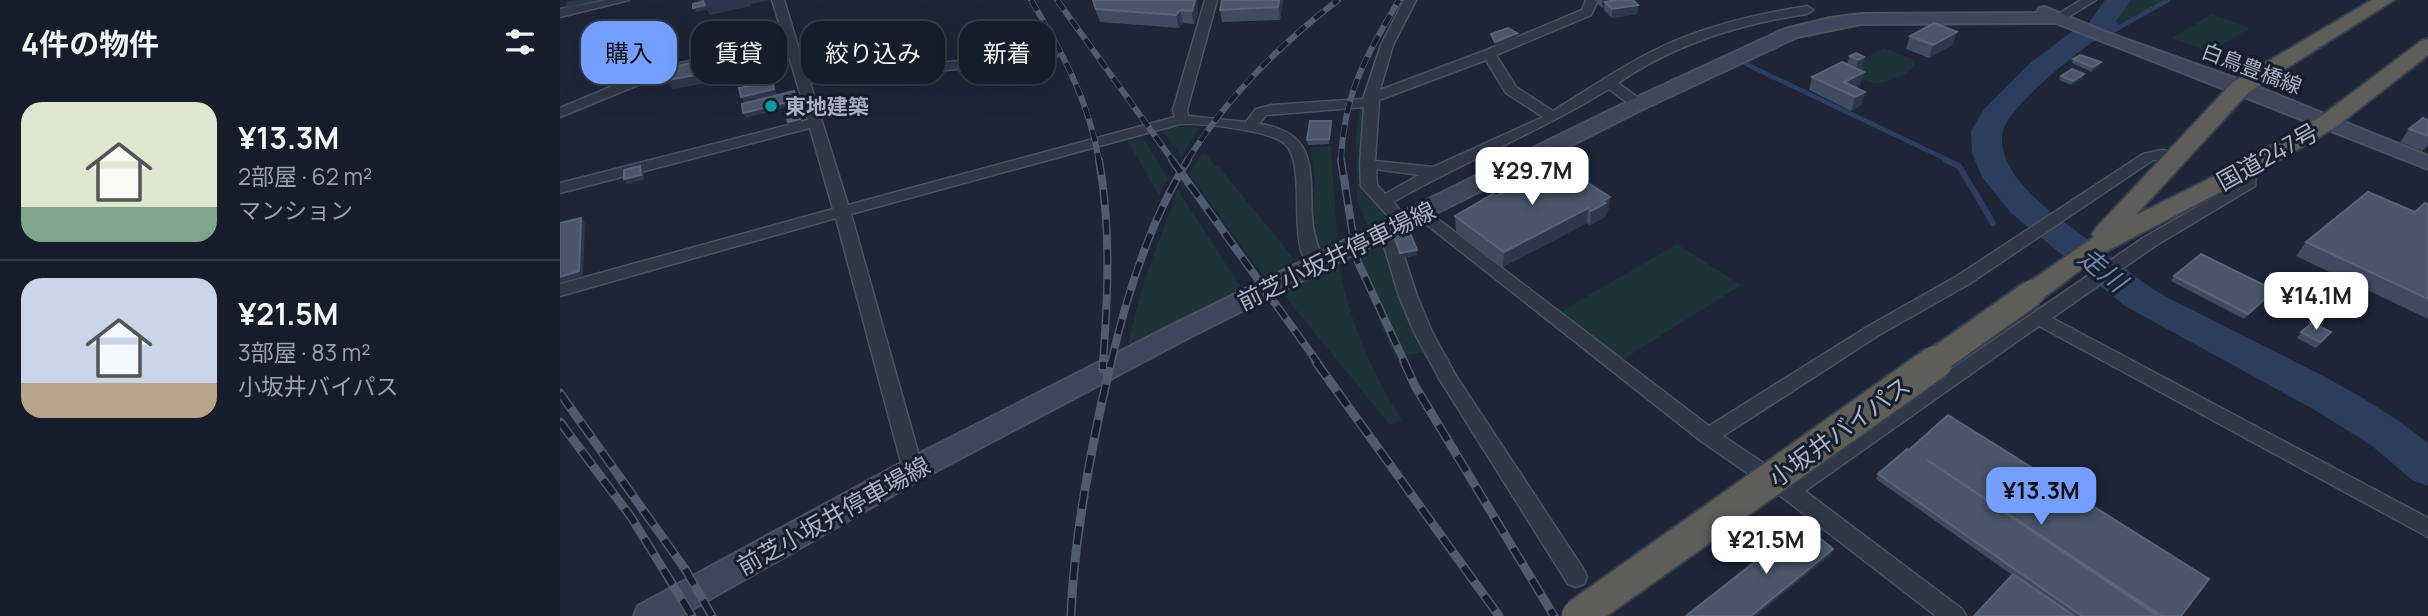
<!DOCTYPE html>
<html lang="ja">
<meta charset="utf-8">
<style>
:root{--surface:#161c29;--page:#232935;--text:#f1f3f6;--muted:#9ea1a8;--line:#353a46;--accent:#749eff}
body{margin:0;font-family:Manrope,"Noto Sans JP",sans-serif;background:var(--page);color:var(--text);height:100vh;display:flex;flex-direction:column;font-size:26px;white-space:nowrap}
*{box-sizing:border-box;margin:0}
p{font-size:23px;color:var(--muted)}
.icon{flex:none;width:38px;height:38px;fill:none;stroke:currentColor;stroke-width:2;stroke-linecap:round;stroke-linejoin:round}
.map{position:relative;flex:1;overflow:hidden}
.details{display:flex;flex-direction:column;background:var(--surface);width:560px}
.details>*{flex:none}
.banner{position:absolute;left:21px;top:21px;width:665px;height:63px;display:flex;gap:14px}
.price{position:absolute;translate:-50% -60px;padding:0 16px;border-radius:14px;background:#fff;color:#222;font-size:23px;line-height:46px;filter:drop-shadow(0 2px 4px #0008)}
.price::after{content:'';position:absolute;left:50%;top:42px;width:21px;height:16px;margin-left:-10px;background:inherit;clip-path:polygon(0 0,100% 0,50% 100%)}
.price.on{background:var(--accent);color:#111}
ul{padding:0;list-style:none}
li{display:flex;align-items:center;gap:21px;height:175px;padding:0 21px}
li+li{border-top:2px solid var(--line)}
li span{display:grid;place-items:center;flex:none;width:196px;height:140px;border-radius:21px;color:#555}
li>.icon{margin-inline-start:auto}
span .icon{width:84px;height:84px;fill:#fffc;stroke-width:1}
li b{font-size:30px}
h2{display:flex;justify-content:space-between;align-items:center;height:84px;padding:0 21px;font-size:30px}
.chip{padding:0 24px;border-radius:21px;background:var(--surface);box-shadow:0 7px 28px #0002,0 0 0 2px var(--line);font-size:24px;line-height:63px}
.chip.on{background:var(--accent);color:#111}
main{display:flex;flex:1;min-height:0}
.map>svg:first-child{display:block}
</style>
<main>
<section class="details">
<h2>4件の物件<svg class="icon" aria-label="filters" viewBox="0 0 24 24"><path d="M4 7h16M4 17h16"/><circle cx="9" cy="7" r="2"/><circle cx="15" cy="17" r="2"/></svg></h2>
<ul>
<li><span style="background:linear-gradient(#dfe7d0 75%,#7fa58c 0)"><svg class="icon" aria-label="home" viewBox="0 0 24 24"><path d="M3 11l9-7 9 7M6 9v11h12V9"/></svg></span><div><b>¥13.3M</b><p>2部屋 · 62 m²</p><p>マンション</p></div></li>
<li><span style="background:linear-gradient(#c9d6e8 75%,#b9a48a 0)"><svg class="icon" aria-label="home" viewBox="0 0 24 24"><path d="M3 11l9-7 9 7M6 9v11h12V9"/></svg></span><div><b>¥21.5M</b><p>3部屋 · 83 m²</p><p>小坂井バイパス</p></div></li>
</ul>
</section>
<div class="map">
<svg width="1868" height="616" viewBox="0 0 1868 616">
<rect width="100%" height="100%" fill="#1d2537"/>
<g fill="#1e3338">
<polygon points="1562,0 1605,0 1549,31 1543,28"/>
<polygon points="1652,14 1690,28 1650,52 1612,38"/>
<polygon points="358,27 358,37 353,48 279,58 264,44"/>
<path d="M1324 48 1352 59 1355 64C1349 76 1322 86 1310 82 1298 78 1290 74 1277 73Z"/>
<polygon points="806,105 805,188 830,219 809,229 797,201 796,136 800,106"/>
<polygon points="614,126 639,128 621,156 601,129"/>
<polygon points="580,133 608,179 599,195 565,137"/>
<path d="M771 146 777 236 773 243 761 248C747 217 761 179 749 147Z"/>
<polygon points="642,153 648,155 653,164 659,167 731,255 734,259 729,266 705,278 629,174"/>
<polygon points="618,190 682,289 574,345 568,343 584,281"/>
<polygon points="821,241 842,298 867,352 835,357 823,330 798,254"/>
<polygon points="1117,244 1181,285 1062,360 1000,312"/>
<path d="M778 261C790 322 809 368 842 420L830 425 719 289Z"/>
</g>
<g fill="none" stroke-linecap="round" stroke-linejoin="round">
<g stroke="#2c3d5e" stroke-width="4.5">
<polyline points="1524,36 1551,32 1608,0"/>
<polyline points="1186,64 1390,161"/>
</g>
<polyline stroke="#2c3d5e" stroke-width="6" points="1386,160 1399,166 1433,223"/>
<path fill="#2c3d5e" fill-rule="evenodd" d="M1545 0H1571L1556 21 1559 26C1553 35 1542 37 1533 42 1513 55 1447 109 1443 131 1433 178 1504 221 1535 245 1554 259 1571 274 1590 287 1610 301 1635 310 1656 322 1728 359 1805 392 1868 443V486L1852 480 1811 445 1753 409 1565 306 1451 213 1422 177 1412 153 1411 131 1424 109 1471 62 1514 30 1528 24Z"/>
<g stroke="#4b5262" stroke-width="3">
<g id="minor">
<polygon points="46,0 69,0 0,17 0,9"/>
<path d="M212 0H224L247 76 492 52 498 56 492 60 250 83 288 205 615 117 613 110 645 0H657L627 110 628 116 686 122 696 109 712 105 803 99 821 45 844 0H856L833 45 820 90 924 51 1022 10 1026 0H1038L1031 15 936 55 956 87 993 111C1026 91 1057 69 1091 52 1140 27 1193 15 1247 6L1253 10 1247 14C1179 24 1115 44 1058 83L1083 101V107H1073L1049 89C979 132 903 162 833 202L850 222 842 227 836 225 801 186 800 164 804 107 706 115 699 124C757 132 750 170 752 216 753 234 758 248 765 264L757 269C722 260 750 167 725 144 711 130 641 123 620 124L291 214 363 470 360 476 353 478 346 476 343 470 276 218 0 296V284L273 209 250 128 0 193V183L248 120 226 46 100 76 0 117V108L91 70 224 39ZM926 60 946 93 983 117 873 167 815 161 819 100ZM816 169 859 175 825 194 817 185Z"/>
<polygon points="1521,0 1536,0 1502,21 1492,18"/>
<polygon points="1602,150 1622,153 1624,156 1617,160 1593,160 1409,284 1319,335 1163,436 1229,480 1583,238 1682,181 1682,168 1689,164 1696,168 1695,186 1595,246 1492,318 1868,518 1868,537 1479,326 1245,491 1402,609 1406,616 1376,616 1222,497 1141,441 852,213 860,208 866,210 1149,426 1307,327 1397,276 1583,154"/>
<polygon points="827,224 835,229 857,296 872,332 896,376 1024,570 1027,577 1024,584 1016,587 1008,584 880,380 854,332 839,296 819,229"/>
</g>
</g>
<g stroke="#4b5262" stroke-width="4">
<polygon id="secondary" points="1485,7 1548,33 1688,83 1868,156 1868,169 1496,23 1301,24 1237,37 1085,108 628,338 363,478 120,616 74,616 78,606 343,462 610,326 1071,100 1225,29 1270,18 1301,14 1477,13 1479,8"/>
</g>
<g stroke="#383f4e" stroke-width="4">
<polygon id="trunk" points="1812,0 1834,0 1689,92 1576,215 1681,163 1760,117 1861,41 1868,39 1868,55 1776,127 1697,173 1543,253 1482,299 1472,302 1462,299 1458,293 1462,287 1534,237 1532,234 1536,228 1673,82"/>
</g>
<use href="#minor" fill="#303847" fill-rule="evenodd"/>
<use href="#secondary" fill="#3e465b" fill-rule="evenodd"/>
<use href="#trunk" fill="#5e5d5a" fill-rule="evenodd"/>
<g stroke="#515b6f" stroke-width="6">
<g id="rail-far2">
<path d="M471 0C502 52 529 101 539 161"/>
<polyline points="497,0 613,161"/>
<path d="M627 161C667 97 718 46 778 0"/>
<path d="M781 161C784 93 805 58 839 0"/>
</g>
</g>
<g stroke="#515b6f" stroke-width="8">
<g id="rail-far1">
<path d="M539 160C551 227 548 295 543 363"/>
<polyline points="612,160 758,363"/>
<polyline points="781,160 797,260 845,363"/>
<path d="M551 363C567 293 590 221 628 160"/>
</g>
</g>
<g stroke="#515b6f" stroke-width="9">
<g id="rail">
<polyline points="756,362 939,616"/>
<polyline points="844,362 855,386 994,616"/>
<polyline points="543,369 543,362"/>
<polyline points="0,393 125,569 152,616"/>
<polyline points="0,422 71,517 132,616"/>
<path d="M511 616C514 533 532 443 551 362"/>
</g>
</g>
<use href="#rail-far2" stroke="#161d2b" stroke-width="4.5" stroke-dasharray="12" stroke-linecap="butt"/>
<use href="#rail-far1" stroke="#161d2b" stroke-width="5" stroke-dasharray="15" stroke-linecap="butt"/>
<use href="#rail" stroke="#161d2b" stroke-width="6" stroke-dasharray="18" stroke-linecap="butt"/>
<g stroke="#383f4e" stroke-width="30" stroke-linecap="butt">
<polyline id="trunk-bridge-far1" points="1373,363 1472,293"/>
</g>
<g stroke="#383f4e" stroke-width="37" stroke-linecap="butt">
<polyline id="trunk-bridge" points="1018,616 1376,362"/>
</g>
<use href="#trunk-bridge-far1" stroke="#5e5d5a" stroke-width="26"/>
<use href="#trunk-bridge" stroke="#5e5d5a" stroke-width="33"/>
</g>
<g fill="#404b60">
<polygon points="532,0 637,0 638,13 634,24 623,23 619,28 540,22"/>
<polygon points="662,0 729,0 723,0 720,20 662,22 660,10"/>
<polygon points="1034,0 1073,0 1078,5 1077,14 1052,18 1044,10 1044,8 1042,8"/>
<polygon points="1397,32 1392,45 1369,58 1346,49 1350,36"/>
<polygon points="1290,56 1304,57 1301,70 1304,72 1300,85 1296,88 1305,92 1301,105 1291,111 1249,90 1252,77 1287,64"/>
<polygon points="1513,59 1539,67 1531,72 1512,63"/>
<polygon points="1524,74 1522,79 1511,85 1499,80 1501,76"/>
<polygon points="1868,120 1868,146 1862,151 1840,142 1849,129"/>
<polygon points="771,121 772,125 769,144 748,145 747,140"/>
<polygon points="973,178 1050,197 1048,211 1046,213 1045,217 1030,225 1027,223 943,267 896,231 895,216 952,188 952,185"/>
<polygon points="1868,204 1868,319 1736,256 1746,242 1855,212"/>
<polygon points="834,236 857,255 841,258 835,241"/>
<polygon points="1614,276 1711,295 1684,319 1611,281"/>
<polygon points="1741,332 1767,338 1756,348 1737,338"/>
<polygon points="1347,449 1621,616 1414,616 1452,575 1316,479 1318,474"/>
</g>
<g fill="#2d374b">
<polygon points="17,0 41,0 8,7 5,2"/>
<polygon points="142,0 210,0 191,4 191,6 150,15 147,10 136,12 133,8 145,5"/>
<polygon points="629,0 637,0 638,13 634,24"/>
<polygon points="719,0 723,0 720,20 718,7"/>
<polygon points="1042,0 1063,0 1045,2 1044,8 1042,8"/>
<polygon points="1078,5 1077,14 1052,18 1052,9"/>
<polygon points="620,10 623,23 619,28 616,15"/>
<polygon points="1397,32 1392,45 1369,58 1373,45"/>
<polygon points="957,33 957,37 935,46 935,42"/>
<polygon points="181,45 185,54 187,62 168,67 171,76 152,80 150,76 162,69 157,59"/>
<polygon points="210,56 215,66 217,74 187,81 182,72"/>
<polygon points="1304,57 1301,70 1295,73 1298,60"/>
<polygon points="139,61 144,70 147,83 113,89 107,80"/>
<polygon points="1541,62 1539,67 1531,72 1533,67"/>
<polygon points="86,65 89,74 78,77 75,72"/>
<polygon points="1304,72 1300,85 1286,93 1284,82"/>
<polygon points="1524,74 1522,79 1511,85 1513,81"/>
<polygon points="212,81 216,90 218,98 186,106 181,97"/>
<polygon points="234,91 238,104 186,118 183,113"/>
<polygon points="1305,92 1301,105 1291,111 1295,97"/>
<polygon points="238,112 242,124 231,127 228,122"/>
<polygon points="80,166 84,171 84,180 67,184 64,179"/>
<polygon points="1050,197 1048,211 1046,213 1045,217 1030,225 1031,211 1043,201"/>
<polygon points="1028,208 1027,223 943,267 944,252"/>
<polygon points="21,218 25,223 23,276 0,283 0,277"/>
<polygon points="857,250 857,255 841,258 840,253"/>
<polygon points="1714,290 1711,295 1684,319 1688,314"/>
<polygon points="1273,549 1271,555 1196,616 1191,616"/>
</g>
<g fill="#4b566b" stroke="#5a6479" stroke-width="2">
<polygon points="533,0 635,0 632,11 620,10 616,15 536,9"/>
<polygon points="662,0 719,0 718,7 660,10"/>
<polygon points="1055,0 1073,0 1078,5 1052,9 1045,2"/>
<polygon points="143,1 145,5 133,8 133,4"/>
<polygon points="1374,23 1397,32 1373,45 1350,36"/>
<polygon points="948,28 957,33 935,42 931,34"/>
<polygon points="181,45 183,53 157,59 155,51"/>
<polygon points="1296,53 1304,57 1298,60 1290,56"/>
<polygon points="1520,55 1541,62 1533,67 1513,59"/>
<polygon points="210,56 212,65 182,72 180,63"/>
<polygon points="139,61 142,74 107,80 105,69"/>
<polygon points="1282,62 1304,72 1284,82 1305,92 1295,97 1252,77"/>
<polygon points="86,65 87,69 75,72 74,68"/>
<polygon points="168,65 169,71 150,76 149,70"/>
<polygon points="1512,69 1524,74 1513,81 1501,76"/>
<polygon points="212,81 214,89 181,97 179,88"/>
<polygon points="234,91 236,100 183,113 182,104"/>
<polygon points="238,112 240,119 228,122 226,115"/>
<polygon points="1863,118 1868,120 1868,136 1849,129"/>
<polygon points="750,121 771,121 769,139 747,140"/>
<polygon points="997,163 1050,197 1043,201 1046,203 1031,211 1028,208 944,252 895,216 933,194 936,196 955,187 952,185 970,176 973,178"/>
<polygon points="80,166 81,175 64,179 64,170"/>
<polygon points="1808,192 1855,212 1865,203 1868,204 1868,299 1746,242"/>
<polygon points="21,218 19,271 0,277 0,223"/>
<polygon points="850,233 857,250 840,253 834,236"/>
<polygon points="1641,254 1714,290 1688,314 1614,276"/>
<polygon points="1752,323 1771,332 1760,342 1741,332"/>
<polygon points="1388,415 1649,579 1621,616 1602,616 1367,460 1598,616 1522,616 1318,474 1347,449 1349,450"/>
<polygon points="1243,524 1273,549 1191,616 1126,616"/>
<polygon points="1453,574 1514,616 1414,616"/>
</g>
<circle fill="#0f9aa8" stroke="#161d2b" stroke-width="2.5" cx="211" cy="106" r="7"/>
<g text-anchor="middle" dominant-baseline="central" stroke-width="6" stroke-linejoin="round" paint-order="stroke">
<g font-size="21" fill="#a9b2c5" stroke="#161d2b">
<text transform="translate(1692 68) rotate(21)">白鳥豊橋線</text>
</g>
<g font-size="21" font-weight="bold" fill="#a9b2c5" stroke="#161d2b" text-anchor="start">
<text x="225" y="106">東地建築</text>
</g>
<g font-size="24" fill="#a9b2c5" stroke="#161d2b">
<text transform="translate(1707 156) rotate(-29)">国道247号</text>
<text transform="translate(776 255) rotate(-26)">前芝小坂井停車場線</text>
<text transform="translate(1279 431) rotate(-36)">小坂井バイパス</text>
<text transform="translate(273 515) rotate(-29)">前芝小坂井停車場線</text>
</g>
<g font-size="26" font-style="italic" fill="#6e85b1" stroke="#161d2b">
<text transform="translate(1543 269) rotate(39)">走川</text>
</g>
</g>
</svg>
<b class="price" style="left:972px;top:207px">¥29.7M</b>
<b class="price" style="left:1756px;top:332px">¥14.1M</b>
<b class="price on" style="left:1481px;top:527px">¥13.3M</b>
<b class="price" style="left:1206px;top:576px">¥21.5M</b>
<div class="banner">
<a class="chip on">購入</a>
<a class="chip">賃貸</a>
<a class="chip">絞り込み</a>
<a class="chip">新着</a>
</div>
</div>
</main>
